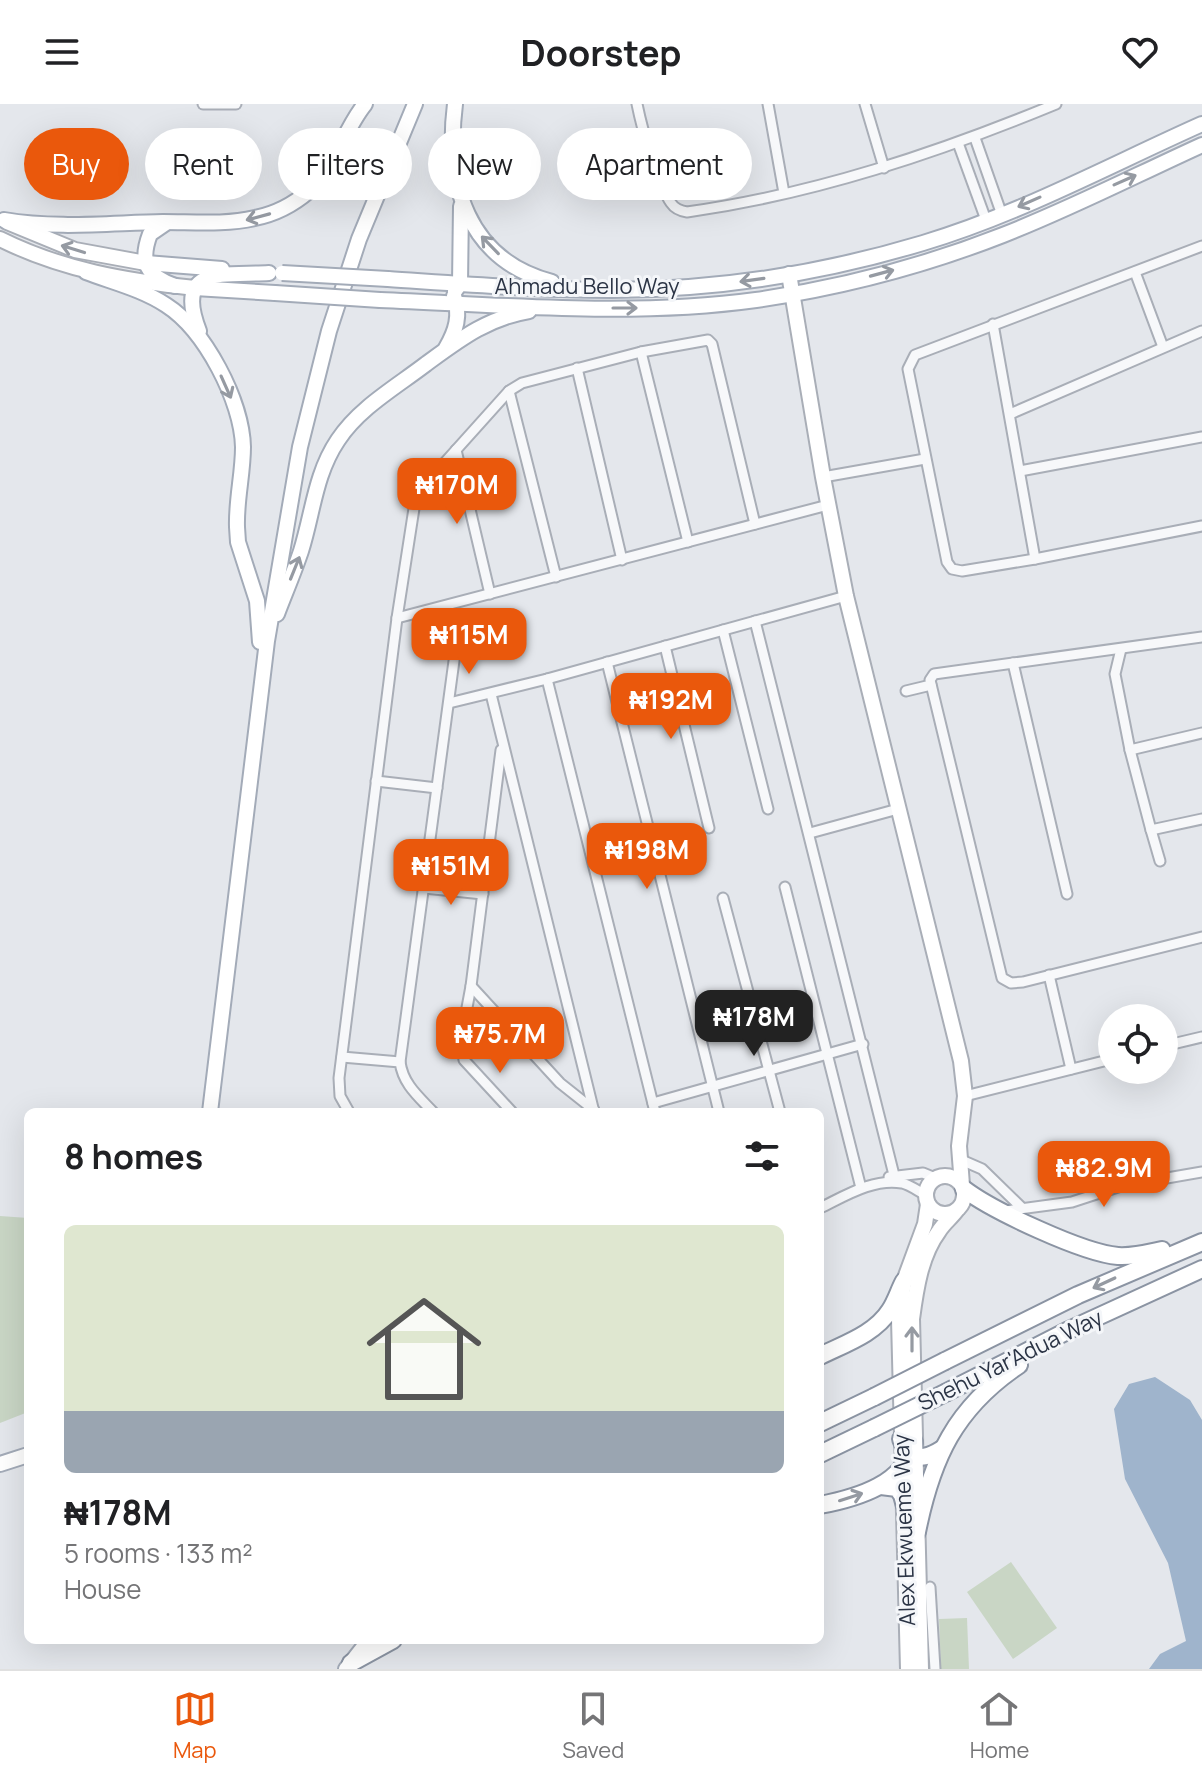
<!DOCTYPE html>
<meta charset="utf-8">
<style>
:root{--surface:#fff;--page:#f6f6f6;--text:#202124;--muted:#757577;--line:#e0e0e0;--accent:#ea580c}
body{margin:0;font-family:Manrope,sans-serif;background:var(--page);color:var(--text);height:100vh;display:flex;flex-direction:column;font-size:30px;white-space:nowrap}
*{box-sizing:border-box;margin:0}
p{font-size:26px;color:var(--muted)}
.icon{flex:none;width:44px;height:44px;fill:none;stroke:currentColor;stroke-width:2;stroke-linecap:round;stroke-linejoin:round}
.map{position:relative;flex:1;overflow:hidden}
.details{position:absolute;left:24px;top:1004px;width:800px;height:536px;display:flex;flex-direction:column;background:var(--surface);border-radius:12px;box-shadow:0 8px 32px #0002}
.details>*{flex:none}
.top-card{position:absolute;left:24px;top:24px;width:800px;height:72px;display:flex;gap:16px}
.tools{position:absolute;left:1098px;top:900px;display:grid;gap:16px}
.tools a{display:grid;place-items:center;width:80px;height:80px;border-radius:50%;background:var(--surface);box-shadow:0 8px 32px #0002;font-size:40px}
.price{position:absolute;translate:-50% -68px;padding:0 18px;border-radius:16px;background:var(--accent);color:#fff;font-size:26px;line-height:52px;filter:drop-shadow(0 2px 4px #0008)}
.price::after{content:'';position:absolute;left:50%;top:48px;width:24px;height:18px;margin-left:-12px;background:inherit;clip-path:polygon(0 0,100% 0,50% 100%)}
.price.current{background:#222;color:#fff}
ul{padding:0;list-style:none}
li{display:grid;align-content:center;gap:16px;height:424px;padding:0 40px}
li span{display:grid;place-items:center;height:248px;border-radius:12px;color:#555}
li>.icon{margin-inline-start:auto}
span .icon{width:144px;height:144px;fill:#fffc;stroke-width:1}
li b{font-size:34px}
h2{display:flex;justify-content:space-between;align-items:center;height:96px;padding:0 40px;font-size:34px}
.pill{padding:0 28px;border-radius:36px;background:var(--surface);box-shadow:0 8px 32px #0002;font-size:28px;line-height:72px}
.pill.current{background:var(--accent);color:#fff}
header{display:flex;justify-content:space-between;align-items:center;height:104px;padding:0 40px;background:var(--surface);font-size:36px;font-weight:700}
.tabs{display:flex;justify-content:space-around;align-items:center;height:112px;border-top:2px solid var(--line);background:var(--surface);font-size:22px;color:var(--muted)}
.tabs a{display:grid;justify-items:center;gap:4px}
.tabs .current{color:var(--accent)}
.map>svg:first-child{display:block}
</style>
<header><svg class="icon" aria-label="menu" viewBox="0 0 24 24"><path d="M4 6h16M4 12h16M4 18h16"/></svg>Doorstep<svg class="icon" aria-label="heart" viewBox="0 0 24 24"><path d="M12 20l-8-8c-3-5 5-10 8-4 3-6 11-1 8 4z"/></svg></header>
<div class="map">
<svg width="1202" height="1565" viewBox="0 0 1202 1565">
<rect width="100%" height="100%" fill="#e4e7ec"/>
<g fill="#c9d6c5">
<polygon points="0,1112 28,1114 28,1308 0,1319"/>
<polygon points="1011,1458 1057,1524 1013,1555 967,1488"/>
<polygon points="967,1514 969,1565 941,1565 939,1515"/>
</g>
<polygon fill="#9fb4cc" points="1155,1273 1190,1296 1202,1316 1202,1565 1149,1565 1160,1550 1186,1537 1168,1459 1125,1375 1114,1305 1129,1280"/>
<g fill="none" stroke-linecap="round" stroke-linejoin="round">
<g stroke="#a9aeb7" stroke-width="13">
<g id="street">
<polyline points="203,0 236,0"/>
<path d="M637 0C642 25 657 78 671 99 675 105 680 107 687 108 815 90 937 49 1056 0"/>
<polyline points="768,0 784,89"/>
<polyline points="865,0 884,64"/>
<polyline points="975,34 1002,111"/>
<polyline points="958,39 986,116"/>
<polyline points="1202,142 915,251 908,265 947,458 952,465 962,467 1035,455 1202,422"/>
<polyline points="1135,168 1163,243"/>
<polyline points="993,220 1035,455"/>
<polyline points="641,248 688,438"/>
<polyline points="577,264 622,456"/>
<polyline points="509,287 556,473"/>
<polyline points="1010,310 1202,227"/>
<polyline points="456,346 490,490"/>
<polyline points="1020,367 1202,333"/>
<polyline points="823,373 925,355"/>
<polyline points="397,514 828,401"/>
<polyline points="755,517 894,1071"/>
<polyline points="723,526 768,705"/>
<polyline points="1202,533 934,570 930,576 1002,874 1011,879 1023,878 1202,833"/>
<polyline points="665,542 709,724"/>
<polyline points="1121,545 1115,570 1130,646 1151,726 1202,715"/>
<polyline points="607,558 719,1008"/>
<polyline points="1013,559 1067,790"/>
<polyline points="547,575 655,1008"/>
<polyline points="906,587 931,581"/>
<polyline points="491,590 594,1008"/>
<polyline points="449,599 547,575 846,492"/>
<polyline points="501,646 471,882 461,936 464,956 512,1008"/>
<polyline points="1130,646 1202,629"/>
<polyline points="376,677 437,684"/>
<polyline points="1151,726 1160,757"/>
<polyline points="810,729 898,705"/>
<polyline points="785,783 861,1084"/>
<polyline points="424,784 483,790"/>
<polyline points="723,794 780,1008"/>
<polyline points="1049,871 1071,965"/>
<polyline points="471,882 560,979 594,1006"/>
<polyline points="1164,942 1202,933"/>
<path d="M342 953 400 958C403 980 418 992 433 1008"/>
<polyline points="400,958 456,542"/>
<polyline points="965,992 1112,955"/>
<polyline points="653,999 863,940"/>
<polyline points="349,1008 340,992 339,974 397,514 415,398 421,385 509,287 522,279 641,248 708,236 712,240 755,420"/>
<polyline points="959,1055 982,1065 1022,1104"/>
<polyline points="889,1073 923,1069 935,1074"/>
<path d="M820 1104C845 1092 873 1074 902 1079 910 1081 918 1087 926 1091"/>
<polyline points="1005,1107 1072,1098 1121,1082 1202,1068"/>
<polyline points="930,1483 935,1565"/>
</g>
</g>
<g stroke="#a9aeb7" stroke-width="18">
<g id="secondary">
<polyline points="7,118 75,146 146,159"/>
<path d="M0 135C62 166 127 177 195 184"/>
<polyline points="789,170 823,373 846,492 961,957 965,992 959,1042 962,1081"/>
<circle cx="945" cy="1091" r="19"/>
<polyline points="908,1565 899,1215 904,1177 925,1120 928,1100"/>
<path d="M921 1565 912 1215C916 1185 921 1151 939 1127 944 1119 951 1114 956 1107"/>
</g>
</g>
<g stroke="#a3abb8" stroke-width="18">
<g id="primary">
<path d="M455 0C445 79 467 156 552 178"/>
<path d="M4 116C56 125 110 119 163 118 194 118 225 121 255 114 275 110 294 100 309 87 336 63 343 27 365 0"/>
<path d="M166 119 150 130C139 159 147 172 175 182"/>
<polyline points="146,159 222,165"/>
<path d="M86 168C112 178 142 185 166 201 205 226 242 297 243 343 243 370 236 396 237 423L238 438 257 497 260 538"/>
<path d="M388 175C463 180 538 186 612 186 717 186 823 169 923 139 1020 110 1110 61 1202 20"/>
<polyline points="195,184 275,189"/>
<polyline points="455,187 460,180 461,102"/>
<path d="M380 196C504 201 632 213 756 196 839 184 924 162 1003 131 1070 105 1136 71 1202 41"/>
<path d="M199 227C173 160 225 172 269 169"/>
<path d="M446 244C456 227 461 211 454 192"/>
<path d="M277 510C285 489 294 468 301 447 313 409 315 370 338 336 359 304 396 283 426 260 459 236 487 214 529 207"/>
<polyline points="210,1008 267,537 300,343 329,227 359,135 415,0"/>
<polyline points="0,1360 28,1351"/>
<polyline points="346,1565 369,1536"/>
</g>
</g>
<g stroke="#8b94a3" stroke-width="20">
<g id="highway">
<path d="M964 1085C993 1107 1083 1149 1118 1152 1133 1153 1148 1149 1162 1146"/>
<path d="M820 1252C844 1240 875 1230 890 1206 896 1197 899 1186 904 1177"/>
<polyline points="945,1257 1078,1191 1202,1138"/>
<polyline points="947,1288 1069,1226 1202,1165"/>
<polyline points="820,1319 874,1293"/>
<path d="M901 1335 907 1349C919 1357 931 1352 942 1345"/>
<polyline points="820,1350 874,1324"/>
<polyline points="881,1382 897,1384 902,1391 905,1402"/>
<path d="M820 1401C857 1394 906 1380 914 1338"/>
<path d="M917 1428C932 1354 955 1304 1019 1261"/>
<polyline points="351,1559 393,1536"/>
</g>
</g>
<use href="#street" stroke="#f7f8fa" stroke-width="9"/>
<use href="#secondary" stroke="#fff" stroke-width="14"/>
<use href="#primary" stroke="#fff" stroke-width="14"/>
<use href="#highway" stroke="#fff" stroke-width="16"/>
<g stroke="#a3abb8" stroke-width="18" stroke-linecap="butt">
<g id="primary-bridge">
<polyline points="282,169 388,175"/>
<polyline points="275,189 380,196"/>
</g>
</g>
<g stroke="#8b94a3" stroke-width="20" stroke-linecap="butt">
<g id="highway-bridge">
<polyline points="874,1293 945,1257"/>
<polyline points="874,1324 947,1288"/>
</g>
</g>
<use href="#primary-bridge" stroke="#fff" stroke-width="14"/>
<use href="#highway-bridge" stroke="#fff" stroke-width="16"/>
</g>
<defs><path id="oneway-shaft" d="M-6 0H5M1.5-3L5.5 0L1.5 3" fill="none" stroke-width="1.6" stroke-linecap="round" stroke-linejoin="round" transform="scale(2)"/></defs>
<g stroke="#959aa2">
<use href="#oneway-shaft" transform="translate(1125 76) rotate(-24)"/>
<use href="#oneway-shaft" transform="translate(1029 98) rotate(156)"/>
<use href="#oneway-shaft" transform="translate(258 113) rotate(165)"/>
<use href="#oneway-shaft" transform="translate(490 141) rotate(-134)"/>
<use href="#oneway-shaft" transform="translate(73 145) rotate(-163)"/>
<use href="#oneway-shaft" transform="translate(882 169) rotate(-15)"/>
<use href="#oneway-shaft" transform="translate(752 176) rotate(172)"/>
<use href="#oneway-shaft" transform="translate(625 204)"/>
<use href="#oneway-shaft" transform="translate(226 283) rotate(66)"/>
<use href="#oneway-shaft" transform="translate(295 464) rotate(-68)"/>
<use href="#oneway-shaft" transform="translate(1104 1179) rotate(155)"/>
<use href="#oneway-shaft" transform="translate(912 1235) rotate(-90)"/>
<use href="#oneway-shaft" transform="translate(851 1393) rotate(-18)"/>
</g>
<g text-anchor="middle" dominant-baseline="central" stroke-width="6" stroke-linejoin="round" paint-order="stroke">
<g font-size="22" fill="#2b3445" stroke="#f4f6f9">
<text x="587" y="182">Ahmadu Bello Way</text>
<text transform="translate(1010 1256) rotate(-26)">Shehu Yar'Adua Way</text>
<text transform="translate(904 1426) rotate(-92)">Alex Ekwueme Way</text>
</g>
</g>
</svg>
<div class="tools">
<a><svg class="icon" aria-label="locate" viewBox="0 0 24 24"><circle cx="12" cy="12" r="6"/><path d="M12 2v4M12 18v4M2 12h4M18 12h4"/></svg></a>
</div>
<b class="price" style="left:457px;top:422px">₦170M</b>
<b class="price" style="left:469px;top:572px">₦115M</b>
<b class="price" style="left:671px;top:637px">₦192M</b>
<b class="price" style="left:647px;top:787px">₦198M</b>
<b class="price" style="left:451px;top:803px">₦151M</b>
<b class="price current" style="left:754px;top:954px">₦178M</b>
<b class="price" style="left:500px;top:971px">₦75.7M</b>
<b class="price" style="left:1104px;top:1105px">₦82.9M</b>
<div class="top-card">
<a class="pill current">Buy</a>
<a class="pill">Rent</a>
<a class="pill">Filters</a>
<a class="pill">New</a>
<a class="pill">Apartment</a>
</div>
<section class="details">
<h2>8 homes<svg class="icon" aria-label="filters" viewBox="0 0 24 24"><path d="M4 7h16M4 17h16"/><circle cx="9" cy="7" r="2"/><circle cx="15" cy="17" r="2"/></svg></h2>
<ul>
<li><span style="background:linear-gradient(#dfe7d0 75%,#9aa5b1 0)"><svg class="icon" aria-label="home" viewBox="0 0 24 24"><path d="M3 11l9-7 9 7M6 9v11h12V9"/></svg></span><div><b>₦178M</b><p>5 rooms · 133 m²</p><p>House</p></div></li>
</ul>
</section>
</div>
<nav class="tabs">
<a class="current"><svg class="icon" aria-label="map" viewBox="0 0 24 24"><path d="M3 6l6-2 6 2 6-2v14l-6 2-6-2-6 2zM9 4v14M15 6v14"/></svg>Map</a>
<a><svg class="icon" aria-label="saved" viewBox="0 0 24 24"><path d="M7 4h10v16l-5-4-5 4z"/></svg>Saved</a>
<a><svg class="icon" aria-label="home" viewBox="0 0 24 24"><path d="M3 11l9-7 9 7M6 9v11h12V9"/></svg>Home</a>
</nav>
